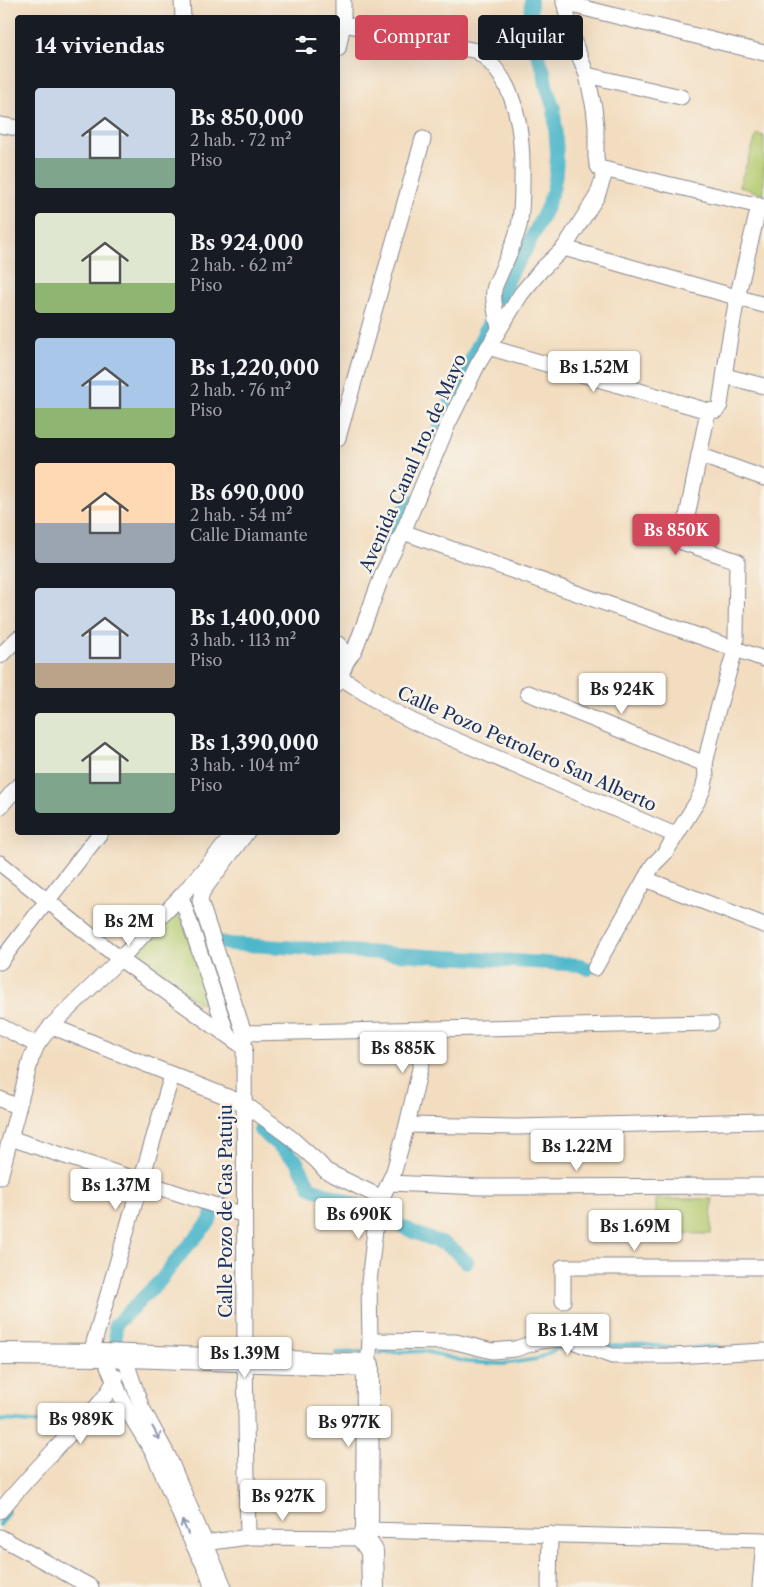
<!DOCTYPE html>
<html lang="es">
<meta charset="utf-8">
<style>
:root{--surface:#171b24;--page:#20242c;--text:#f1f3f6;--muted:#9ea1a6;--accent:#d1495b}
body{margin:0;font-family:"Libre Caslon Text",serif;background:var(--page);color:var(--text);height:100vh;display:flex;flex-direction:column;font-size:19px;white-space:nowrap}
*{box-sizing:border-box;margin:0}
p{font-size:16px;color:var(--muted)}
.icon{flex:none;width:28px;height:28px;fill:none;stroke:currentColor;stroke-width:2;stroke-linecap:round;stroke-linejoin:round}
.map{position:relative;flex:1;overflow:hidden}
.drawer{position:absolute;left:15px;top:15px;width:325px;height:820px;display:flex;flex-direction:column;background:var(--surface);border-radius:5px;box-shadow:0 5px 20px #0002}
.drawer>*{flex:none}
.guide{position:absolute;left:355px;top:15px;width:334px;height:45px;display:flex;gap:10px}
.price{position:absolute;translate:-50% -42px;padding:0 11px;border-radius:5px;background:#fff;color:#222;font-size:16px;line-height:32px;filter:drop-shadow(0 1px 2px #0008)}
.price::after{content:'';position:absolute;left:50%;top:30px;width:15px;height:11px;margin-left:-8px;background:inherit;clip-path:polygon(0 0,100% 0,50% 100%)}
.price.selected{background:var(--accent);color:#fff}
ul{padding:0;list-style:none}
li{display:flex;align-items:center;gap:15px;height:125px;padding:0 20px}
li span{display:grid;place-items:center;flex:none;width:140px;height:100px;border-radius:5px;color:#555}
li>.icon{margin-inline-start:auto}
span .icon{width:60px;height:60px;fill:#fffc;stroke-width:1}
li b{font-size:21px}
h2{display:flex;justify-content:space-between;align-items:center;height:60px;padding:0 20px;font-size:21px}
.chip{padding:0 18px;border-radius:5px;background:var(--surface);box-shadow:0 5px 20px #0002;font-size:18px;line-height:45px}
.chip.selected{background:var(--accent);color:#fff}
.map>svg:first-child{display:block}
</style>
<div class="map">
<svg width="764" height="1587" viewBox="0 0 764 1587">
<rect width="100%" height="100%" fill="#f7f3e8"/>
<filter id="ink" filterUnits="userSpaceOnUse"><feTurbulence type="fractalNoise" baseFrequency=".02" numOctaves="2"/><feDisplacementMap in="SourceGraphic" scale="10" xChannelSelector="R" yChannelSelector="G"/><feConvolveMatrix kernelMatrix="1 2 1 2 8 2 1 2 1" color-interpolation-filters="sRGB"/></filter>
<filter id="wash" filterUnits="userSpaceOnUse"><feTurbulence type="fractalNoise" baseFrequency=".0096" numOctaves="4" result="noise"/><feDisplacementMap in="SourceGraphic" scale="20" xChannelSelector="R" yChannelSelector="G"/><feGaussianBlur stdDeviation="1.12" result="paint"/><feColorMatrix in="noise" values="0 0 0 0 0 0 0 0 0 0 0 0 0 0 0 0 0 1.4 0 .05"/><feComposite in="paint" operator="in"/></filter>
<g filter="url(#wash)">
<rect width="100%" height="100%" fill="#f3ddc0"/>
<g fill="#b3ca6e" stroke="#677c66">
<polygon points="757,134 764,136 764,195 739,186"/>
<polygon points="173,914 177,914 181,917 208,996 206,1003 200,1004 135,959 135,953"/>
<polygon points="656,1199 712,1199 711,1234 656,1233"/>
</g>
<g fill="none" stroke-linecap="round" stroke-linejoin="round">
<g stroke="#4eb7cb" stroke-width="4">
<polyline points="604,1347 639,1344 679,1349"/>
<polyline points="691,1348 717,1346"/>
<polyline points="336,1353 362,1352"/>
<polyline points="379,1353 424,1351 467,1362 503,1364 537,1359 558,1348 573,1348"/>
<polyline points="0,1421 4,1420 72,1425"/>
<polyline points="0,1525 8,1512"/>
</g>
<g stroke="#4eb7cb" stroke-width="14">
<polyline points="500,298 513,270 524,253 547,207 553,190 556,173 557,154 554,109 546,85 544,71 530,36 531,0"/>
<polyline points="436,437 443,416 454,396 492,316"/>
<polyline points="387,549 409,500"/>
<polyline points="206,942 213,941 230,944 580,965 588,969"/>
<polyline points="260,1130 296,1160 311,1188 363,1207"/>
<polyline points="383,1217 413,1232 444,1244 454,1250 467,1262"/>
<polyline points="116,1340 115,1325 160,1281 185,1249 210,1221 212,1212"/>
</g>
</g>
</g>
<g filter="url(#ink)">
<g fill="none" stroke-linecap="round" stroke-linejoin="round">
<g stroke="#87868f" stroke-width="17">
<g id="street">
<polyline points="182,0 183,18"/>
<polyline points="564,0 571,35 587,75 594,108 596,126 596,157 597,164 599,168 764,207"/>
<polyline points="564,3 764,53"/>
<path d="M343 24 477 51C518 81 523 133 522 180 522 196 522 211 519 226 515 242 508 257 501 272 499 278 495 284 494 290 492 302 497 317 499 328"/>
<polyline points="338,49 343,24 343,0"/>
<polyline points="587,75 681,97"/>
<polyline points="0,125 18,128"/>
<polyline points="564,248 764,305"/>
<polyline points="488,347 708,411"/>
<polyline points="725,376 764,386"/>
<polyline points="338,438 423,139"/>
<polyline points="699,455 764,478"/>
<polyline points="403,532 764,659"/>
<polyline points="338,644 342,648 338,659"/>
<polyline points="0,656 18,638"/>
<polyline points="340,677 389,709 414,722 675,835"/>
<polyline points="338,683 346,662 355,649 383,573 403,532 448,424 478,364 521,294 541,270 564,248 597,196 606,170"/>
<polyline points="528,693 705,764"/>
<polyline points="0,807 18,786"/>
<polyline points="247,832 202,892 200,901 244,1033 245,1360 248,1537"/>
<polyline points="0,863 120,959 245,1048"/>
<polyline points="645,879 764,925"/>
<polyline points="181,896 227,1034"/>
<polyline points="0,962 47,901 101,832"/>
<polyline points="595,968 653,865 665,853 697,802 703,789 706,776 705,764 716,716 735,650 736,637 737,561 682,542 708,411 717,410 720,405 729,343 737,298 759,206"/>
<polyline points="0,1026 37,1045"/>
<polyline points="51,1026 245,1104 291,1138 318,1162 326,1171 382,1198"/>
<polyline points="244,1033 711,1023"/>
<polyline points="0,1099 18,1107"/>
<polyline points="407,1125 517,1127 764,1121"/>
<polyline points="10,1138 244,1215"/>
<polyline points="0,1177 31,1059 37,1045 51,1026 120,959 181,896 229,840"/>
<polyline points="389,1183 481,1187 764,1186"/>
<polyline points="563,1301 563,1267 764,1267"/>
<polyline points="370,1341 456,1342 492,1351 515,1349 540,1341 559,1339 575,1342 612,1356 673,1356 764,1351"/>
<polyline points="103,1355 126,1408 154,1454 192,1542 207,1571 212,1587"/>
<polyline points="90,1356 172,1075"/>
<polyline points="124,1356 141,1406 168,1456 224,1587"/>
<polyline points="368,1365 370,1341 369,1282 376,1221 382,1198 394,1171 407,1125 429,1029"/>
<path d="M0 1511C20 1487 41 1464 62 1442 80 1423 107 1401 116 1377"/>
<polyline points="367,1530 764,1540"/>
<polyline points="0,1537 91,1587"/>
<polyline points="205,1543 248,1537 363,1538"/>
<polyline points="549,1587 550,1534"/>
<polyline points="760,1587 764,1541"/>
</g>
</g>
<g stroke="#87868f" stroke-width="24">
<polyline id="secondary" points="0,1354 103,1355 368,1365 367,1530 363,1538 372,1551 373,1587"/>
</g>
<use href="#street" stroke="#fff" stroke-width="15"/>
<use href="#secondary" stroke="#fff" stroke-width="22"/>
</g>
<defs><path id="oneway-shaft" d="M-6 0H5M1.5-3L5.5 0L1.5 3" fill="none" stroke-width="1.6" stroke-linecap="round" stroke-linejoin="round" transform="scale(1.25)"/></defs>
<g stroke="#8d97ae">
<use href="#oneway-shaft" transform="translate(156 1433) rotate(61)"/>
<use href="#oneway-shaft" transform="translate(185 1527) rotate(-114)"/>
</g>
</g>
<g text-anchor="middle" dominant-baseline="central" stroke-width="5" stroke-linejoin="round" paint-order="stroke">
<g font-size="18" fill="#1b2f5e" stroke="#f7f3e8">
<text transform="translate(413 463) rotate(-66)">Avenida Canal 1ro. de Mayo</text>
<text transform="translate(527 749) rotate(24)">Calle Pozo Petrolero San Alberto</text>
<text transform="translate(226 1211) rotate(-90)">Calle Pozo de Gas Patuju</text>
</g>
</g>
</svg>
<b class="price" style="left:594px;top:393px">Bs 1.52M</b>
<b class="price selected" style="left:676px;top:556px">Bs 850K</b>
<b class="price" style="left:622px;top:715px">Bs 924K</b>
<b class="price" style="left:129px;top:947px">Bs 2M</b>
<b class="price" style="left:403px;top:1074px">Bs 885K</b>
<b class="price" style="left:577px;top:1172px">Bs 1.22M</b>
<b class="price" style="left:116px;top:1211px">Bs 1.37M</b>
<b class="price" style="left:359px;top:1240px">Bs 690K</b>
<b class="price" style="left:635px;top:1252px">Bs 1.69M</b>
<b class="price" style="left:568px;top:1356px">Bs 1.4M</b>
<b class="price" style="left:245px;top:1379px">Bs 1.39M</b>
<b class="price" style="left:81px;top:1445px">Bs 989K</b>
<b class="price" style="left:349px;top:1448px">Bs 977K</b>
<b class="price" style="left:283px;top:1522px">Bs 927K</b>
<div class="guide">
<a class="chip selected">Comprar</a>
<a class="chip">Alquilar</a>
</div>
<section class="drawer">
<h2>14 viviendas<svg class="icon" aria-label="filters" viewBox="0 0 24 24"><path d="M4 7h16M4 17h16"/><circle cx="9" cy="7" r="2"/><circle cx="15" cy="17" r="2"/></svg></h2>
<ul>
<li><span style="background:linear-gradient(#c9d6e8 70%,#7fa58c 0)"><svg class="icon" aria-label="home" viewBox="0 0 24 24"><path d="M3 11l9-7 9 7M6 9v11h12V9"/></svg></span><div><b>Bs 850,000</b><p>2 hab. · 72 m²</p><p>Piso</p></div></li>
<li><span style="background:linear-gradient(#dfe7d0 70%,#8fb573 0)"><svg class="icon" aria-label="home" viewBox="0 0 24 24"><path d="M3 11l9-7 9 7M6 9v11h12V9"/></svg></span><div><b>Bs 924,000</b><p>2 hab. · 62 m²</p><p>Piso</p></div></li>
<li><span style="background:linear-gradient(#a9c7e8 70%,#8fb573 0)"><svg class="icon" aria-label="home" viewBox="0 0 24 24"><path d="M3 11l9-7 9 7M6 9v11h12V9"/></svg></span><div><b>Bs 1,220,000</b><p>2 hab. · 76 m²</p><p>Piso</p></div></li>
<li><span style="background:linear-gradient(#ffd9b3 60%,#9aa5b1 0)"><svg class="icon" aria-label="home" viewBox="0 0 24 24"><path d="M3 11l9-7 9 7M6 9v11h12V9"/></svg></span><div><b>Bs 690,000</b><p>2 hab. · 54 m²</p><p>Calle Diamante</p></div></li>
<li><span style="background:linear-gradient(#c9d6e8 75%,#b9a48a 0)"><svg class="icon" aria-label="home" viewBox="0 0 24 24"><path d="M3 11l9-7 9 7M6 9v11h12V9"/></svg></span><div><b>Bs 1,400,000</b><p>3 hab. · 113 m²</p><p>Piso</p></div></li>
<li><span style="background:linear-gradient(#dfe7d0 60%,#7fa58c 0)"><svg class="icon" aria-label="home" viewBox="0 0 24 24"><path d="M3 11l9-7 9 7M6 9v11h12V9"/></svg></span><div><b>Bs 1,390,000</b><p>3 hab. · 104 m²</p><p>Piso</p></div></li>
</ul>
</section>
</div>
